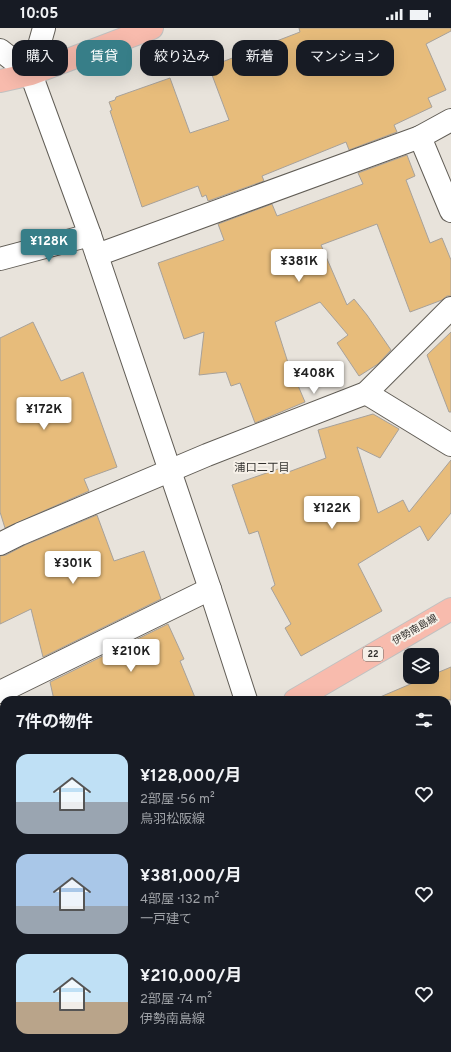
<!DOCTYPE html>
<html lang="ja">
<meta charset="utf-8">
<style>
:root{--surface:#171b24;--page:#20242c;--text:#f1f3f6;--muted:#9ea1a6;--accent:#377e88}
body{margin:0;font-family:Overpass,"Noto Sans JP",sans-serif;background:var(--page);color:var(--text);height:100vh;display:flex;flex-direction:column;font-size:15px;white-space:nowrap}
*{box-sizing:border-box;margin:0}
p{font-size:13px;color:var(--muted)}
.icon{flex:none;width:22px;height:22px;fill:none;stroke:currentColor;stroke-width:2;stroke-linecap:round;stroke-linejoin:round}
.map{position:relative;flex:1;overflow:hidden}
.sheet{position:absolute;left:0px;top:668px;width:451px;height:356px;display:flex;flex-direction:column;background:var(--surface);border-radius:12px 12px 0 0;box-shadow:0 4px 16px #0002}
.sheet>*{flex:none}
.hud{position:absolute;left:12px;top:12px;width:427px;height:36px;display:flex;gap:8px}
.fabs{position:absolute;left:403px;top:620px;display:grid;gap:8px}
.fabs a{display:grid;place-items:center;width:36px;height:36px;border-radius:8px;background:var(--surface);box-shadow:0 4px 16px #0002;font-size:20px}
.price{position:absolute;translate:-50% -34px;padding:0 9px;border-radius:4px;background:#fff;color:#222;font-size:13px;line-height:26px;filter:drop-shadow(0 1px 2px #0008)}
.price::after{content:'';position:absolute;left:50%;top:24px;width:12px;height:9px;margin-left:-6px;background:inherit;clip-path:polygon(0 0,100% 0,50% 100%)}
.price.current{background:var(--accent);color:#fff}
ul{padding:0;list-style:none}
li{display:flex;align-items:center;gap:12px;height:100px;padding:0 16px}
li span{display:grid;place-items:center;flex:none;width:112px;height:80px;border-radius:12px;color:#555}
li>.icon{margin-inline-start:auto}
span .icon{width:48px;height:48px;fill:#fffc;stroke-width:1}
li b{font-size:17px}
h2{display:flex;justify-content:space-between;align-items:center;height:48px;padding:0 16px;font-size:17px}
.tag{padding:0 14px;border-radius:12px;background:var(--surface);box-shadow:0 4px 16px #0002;font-size:14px;line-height:36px}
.tag.current{background:var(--accent);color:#fff}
.status{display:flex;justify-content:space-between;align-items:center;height:28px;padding:0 20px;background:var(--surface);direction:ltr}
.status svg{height:11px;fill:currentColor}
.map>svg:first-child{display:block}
</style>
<div class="status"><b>10:05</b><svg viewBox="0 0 49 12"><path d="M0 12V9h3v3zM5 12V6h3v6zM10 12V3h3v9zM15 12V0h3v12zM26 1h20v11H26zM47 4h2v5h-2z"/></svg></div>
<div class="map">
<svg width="451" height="1024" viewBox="0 0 451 1024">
<rect width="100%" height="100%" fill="#e8e3db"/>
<polygon fill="#aad1a4" points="4,1011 4,1020 42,1020 44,1024 0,1024 0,1013"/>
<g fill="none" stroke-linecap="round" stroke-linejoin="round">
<polyline stroke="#5091be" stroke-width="8" points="447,820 451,819"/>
</g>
<g fill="#e7bc7b" stroke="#a7a19a">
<polygon points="299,0 451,0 451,3 426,16 446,62 428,70 432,79 394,97 397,104 349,122 346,114 262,148 264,153 208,173 206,167 202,169 198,158 142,179 110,83 112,82 109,74 115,72 116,69 170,50 190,105 229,92 209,39 300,4"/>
<polygon points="407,127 415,148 406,152 430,215 442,210 451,232 451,268 447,268 442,272 410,284 377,196 321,217 347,277 354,271 367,287 391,322 378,336 359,348 337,315 348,307 320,274 275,294 290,341 291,341 305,374 255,395 240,355 231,358 226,344 199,347 204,304 184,311 158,235 224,212 218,196 272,176 277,188 363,156 358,145"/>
<polygon points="33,294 61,353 83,344 117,439 84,451 89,463 5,500 0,484 0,310"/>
<polygon points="451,304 451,384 449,384 427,327"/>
<polygon points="373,386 399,401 380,430 357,419 378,485 403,472 409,484 451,432 451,485 428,513 420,498 358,536 382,583 301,628 285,600 291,596 271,560 275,557 258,503 249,506 232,457 281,440 283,446 326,430 318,402"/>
<polygon points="97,487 114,533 144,523 161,571 43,629 31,581 0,596 0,528 6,527 25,517"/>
<polygon points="168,596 184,631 180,633 196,672 54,672 50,654"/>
<polygon points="451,639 451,672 373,672 427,649 432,649 432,647"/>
</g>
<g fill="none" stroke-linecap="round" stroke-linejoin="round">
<g stroke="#615d56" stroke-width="24">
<g id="minor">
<polyline points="0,22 31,46 90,207 210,561 246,672"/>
<polyline points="31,46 44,0"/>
<polyline points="451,92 420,109 451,183"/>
<polyline points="97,227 420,109"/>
<polyline points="0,231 90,207"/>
<polyline points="366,365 451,417"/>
<polyline points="0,516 20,506 207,427 366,365 451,280"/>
<polyline points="0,664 210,561"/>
<polyline points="447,752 451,751"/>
<polyline points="0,779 4,785"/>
<polyline points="0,918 4,924"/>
<polyline points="62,1020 64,1024"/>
<polyline points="277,1020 279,1024"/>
<polyline points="394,1020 395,1024"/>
<polyline points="222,1024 230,1020"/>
</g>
</g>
<g stroke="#c1c1c0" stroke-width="24">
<g id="major">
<polyline points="0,53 31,46 152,0"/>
<polyline points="295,672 451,581"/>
<polyline points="0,837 4,835"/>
</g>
</g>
<use href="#minor" stroke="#fff" stroke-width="22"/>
<use href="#major" stroke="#f8bbad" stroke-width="22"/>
</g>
<g text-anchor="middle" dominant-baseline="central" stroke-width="4" stroke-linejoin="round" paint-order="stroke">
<rect fill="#f6f0e8" stroke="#6c6964" stroke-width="1" x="363" y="619" width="20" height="14" rx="3"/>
<g font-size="9" font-weight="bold" fill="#312f2c">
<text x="373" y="626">22</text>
</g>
<g font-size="10" fill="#312f2c" stroke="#f6f0e8">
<text transform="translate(415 602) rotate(-30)">伊勢南島線</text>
</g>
<g font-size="11" fill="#312f2c" stroke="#f6f0e8">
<text x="262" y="440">浦口二丁目</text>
</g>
</g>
</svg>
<div class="fabs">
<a><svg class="icon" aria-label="layers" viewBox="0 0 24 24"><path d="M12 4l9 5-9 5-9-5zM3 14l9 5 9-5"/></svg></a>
</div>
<b class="price current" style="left:49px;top:235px">¥128K</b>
<b class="price" style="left:299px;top:255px">¥381K</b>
<b class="price" style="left:314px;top:367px">¥408K</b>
<b class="price" style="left:44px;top:403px">¥172K</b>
<b class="price" style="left:332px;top:502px">¥122K</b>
<b class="price" style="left:73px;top:557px">¥301K</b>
<b class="price" style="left:131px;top:645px">¥210K</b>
<div class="hud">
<a class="tag">購入</a>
<a class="tag current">賃貸</a>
<a class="tag">絞り込み</a>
<a class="tag">新着</a>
<a class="tag">マンション</a>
</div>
<section class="sheet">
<h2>7件の物件<svg class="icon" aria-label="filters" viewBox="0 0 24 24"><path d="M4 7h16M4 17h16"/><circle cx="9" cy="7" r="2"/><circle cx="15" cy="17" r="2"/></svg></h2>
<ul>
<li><span style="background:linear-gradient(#bfe0f5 60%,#9aa5b1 0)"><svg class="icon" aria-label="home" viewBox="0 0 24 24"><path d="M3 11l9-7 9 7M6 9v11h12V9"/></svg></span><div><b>¥128,000/月</b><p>2部屋 · 56 m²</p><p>鳥羽松阪線</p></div><svg class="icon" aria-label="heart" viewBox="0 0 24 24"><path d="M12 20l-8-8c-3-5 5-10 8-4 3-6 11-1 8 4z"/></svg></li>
<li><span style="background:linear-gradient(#a9c7e8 65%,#9aa5b1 0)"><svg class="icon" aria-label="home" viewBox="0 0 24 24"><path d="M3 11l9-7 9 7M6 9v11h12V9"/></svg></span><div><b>¥381,000/月</b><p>4部屋 · 132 m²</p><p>一戸建て</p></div><svg class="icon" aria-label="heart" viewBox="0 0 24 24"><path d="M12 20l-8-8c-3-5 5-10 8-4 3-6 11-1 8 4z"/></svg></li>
<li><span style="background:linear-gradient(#bfe0f5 60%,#b9a48a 0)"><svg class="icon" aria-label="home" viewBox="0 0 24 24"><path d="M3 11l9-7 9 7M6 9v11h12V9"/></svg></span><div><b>¥210,000/月</b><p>2部屋 · 74 m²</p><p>伊勢南島線</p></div><svg class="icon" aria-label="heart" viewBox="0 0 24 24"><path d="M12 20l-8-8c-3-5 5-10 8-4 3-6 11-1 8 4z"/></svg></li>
</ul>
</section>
</div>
